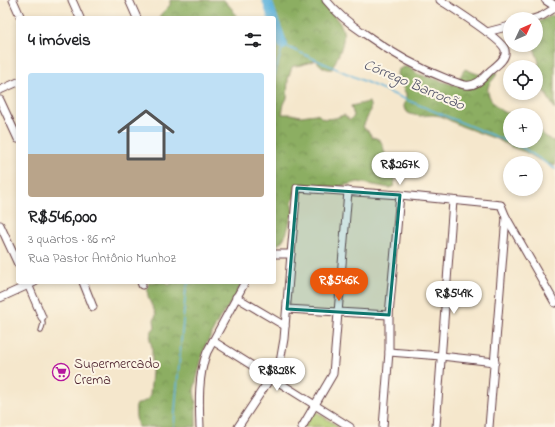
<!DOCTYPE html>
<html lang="pt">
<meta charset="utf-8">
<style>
:root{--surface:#fff;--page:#f6f6f6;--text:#202124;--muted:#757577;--line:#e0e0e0;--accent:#ea580c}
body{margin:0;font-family:"Indie Flower",sans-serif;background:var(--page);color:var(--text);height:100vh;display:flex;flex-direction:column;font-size:15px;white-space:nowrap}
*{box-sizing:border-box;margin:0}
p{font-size:13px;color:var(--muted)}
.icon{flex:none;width:22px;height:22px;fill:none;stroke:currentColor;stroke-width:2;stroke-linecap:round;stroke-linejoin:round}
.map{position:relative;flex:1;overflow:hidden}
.drawer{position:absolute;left:16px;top:16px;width:260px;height:268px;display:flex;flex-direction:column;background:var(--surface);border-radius:4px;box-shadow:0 2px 6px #0003}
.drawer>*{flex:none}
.needle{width:26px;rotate:46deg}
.tools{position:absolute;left:503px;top:12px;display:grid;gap:8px}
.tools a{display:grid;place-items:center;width:40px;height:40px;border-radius:50%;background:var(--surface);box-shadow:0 2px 6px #0003;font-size:20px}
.price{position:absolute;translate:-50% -34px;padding:0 9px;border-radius:14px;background:#fff;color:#222;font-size:13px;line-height:26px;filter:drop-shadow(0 1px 2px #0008)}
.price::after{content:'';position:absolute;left:50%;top:24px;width:12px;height:9px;margin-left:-6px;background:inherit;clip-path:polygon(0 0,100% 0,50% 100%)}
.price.on{background:var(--accent);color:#fff}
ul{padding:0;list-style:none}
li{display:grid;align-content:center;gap:8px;height:212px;padding:0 12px}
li+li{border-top:1px solid var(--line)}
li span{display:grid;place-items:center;height:124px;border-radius:4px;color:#555}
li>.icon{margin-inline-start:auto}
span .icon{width:72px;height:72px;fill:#fffc;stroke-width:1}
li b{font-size:17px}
h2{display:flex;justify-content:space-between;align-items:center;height:48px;padding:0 12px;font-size:17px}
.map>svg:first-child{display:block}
</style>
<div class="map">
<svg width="555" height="427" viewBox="0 0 555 427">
<defs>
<pattern id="forest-crowns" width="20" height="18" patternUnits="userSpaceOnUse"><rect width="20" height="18" fill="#8cae62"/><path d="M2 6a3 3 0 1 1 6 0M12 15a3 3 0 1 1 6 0" fill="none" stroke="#748d51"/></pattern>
<pattern id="park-tufts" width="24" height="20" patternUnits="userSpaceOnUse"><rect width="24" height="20" fill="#b0ca6f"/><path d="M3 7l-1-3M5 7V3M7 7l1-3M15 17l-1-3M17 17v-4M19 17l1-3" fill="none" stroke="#99ad60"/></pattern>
</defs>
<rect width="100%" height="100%" fill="#fcf5e5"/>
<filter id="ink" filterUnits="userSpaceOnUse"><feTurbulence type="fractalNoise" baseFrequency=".025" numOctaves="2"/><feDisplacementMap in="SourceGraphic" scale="8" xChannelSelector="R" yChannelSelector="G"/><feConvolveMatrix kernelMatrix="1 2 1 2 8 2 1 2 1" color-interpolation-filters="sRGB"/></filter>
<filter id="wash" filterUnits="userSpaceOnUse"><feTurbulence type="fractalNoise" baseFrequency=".012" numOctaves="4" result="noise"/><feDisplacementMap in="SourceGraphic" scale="16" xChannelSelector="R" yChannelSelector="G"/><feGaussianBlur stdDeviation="0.9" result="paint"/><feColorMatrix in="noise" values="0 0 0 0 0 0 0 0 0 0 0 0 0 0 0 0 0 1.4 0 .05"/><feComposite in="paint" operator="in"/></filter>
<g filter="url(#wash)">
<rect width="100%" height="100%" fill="#f5e7cc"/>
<g fill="url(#forest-crowns)" stroke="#6b6646">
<polygon points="170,0 224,0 233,10 237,18 159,18 161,14 170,5"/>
<path d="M269 0H321C328 6 330 11 335 17 336 19 338 20 339 22 350 37 338 55 332 69 324 70 320 65 316 60L302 65 294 66 292 67 288 79 287 98 284 104 282 114H291L301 116 315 114 319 115 322 118 326 119 335 118 344 115 350 120 354 116 351 106 369 102C373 110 366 119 363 127L369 132 372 137C384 139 382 146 386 156 392 168 398 171 394 186L389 188 358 182 343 186 307 187C300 189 292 196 292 205 292 206 293 210 293 211 293 214 291 218 290 220 288 230 285 243 274 246V18H269Z"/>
<polygon points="551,16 555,16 555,109 541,86 537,76 539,62 533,45 536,45 536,25 540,21"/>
<path d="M403 67H408L418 74 454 85C458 82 461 74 465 69 480 75 481 77 497 72 497 78 489 81 488 88 486 96 499 113 508 113 512 113 516 111 519 109L525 115H510V141H536V127L544 135 552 141 555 140V166L550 164H547L544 161 539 160 525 152 511 147 499 140 461 126 441 116 433 115 419 116 409 114 404 108V105L406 99V94L398 78 397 73 398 70Z"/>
<path d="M149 282H167L168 285H170L171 282H242L236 296 219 319 206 345 202 357 194 390 196 404V427H138C136 420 135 413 136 405L147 400 150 395 152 372V347L150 340 151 332 155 327 154 320 156 314C150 301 145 297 149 282Z"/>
</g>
<polygon fill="url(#park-tufts)" stroke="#7d744d" points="315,411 339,427 304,427"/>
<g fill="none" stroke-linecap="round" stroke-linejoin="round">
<g stroke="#60b4dc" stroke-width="1.5">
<polyline points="274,77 283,45 402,98 523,148 555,169"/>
<polyline points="174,427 176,398 186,288 189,282"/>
</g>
<g stroke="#60b4dc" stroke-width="10">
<polyline points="267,0 273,18"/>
<polyline points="274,21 283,45"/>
</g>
</g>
</g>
<g filter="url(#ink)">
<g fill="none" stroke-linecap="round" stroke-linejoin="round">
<g stroke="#643d43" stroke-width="5.5">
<polyline id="service" points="41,331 43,324 42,317"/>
</g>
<g stroke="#643d43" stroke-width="9">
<g id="minor">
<polyline points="13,0 21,18"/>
<polyline points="72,0 80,18"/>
<polyline points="129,0 137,18"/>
<path d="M326 0C337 14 350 24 365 34 390 52 418 68 447 79 453 81 459 84 465 85 476 87 483 78 490 71 496 66 507 59 505 50 503 40 452 8 440 0"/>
<polyline points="533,19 542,16 555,8"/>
<polyline points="487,32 510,26"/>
<polyline points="0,90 18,82"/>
<polyline points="0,100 18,139"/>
<polyline points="0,225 18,264"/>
<polyline points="274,254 291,254"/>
<polyline points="27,282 42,317"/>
<polyline points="83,282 93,307"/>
<polyline points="141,282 142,285"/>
<polyline points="236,297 285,326"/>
<polyline points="0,298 35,282"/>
<polyline points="287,309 389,315"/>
<polyline points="213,341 350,427"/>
<polyline points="389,352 441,356 495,362"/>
<path d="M200 427C199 402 198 375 207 352L245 282"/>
<polyline points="238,427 271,377 280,362 284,339 291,254 297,188 400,195 501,205 506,217 555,303"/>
<polyline points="302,427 333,374 348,191"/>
<polyline points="383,427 389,352 389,315 400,195"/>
<polyline points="436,427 453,201"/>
<polyline points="489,427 506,217"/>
</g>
</g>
<g stroke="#643d43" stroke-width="10">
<polyline id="tertiary" points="546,0 555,6"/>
</g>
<use href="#service" stroke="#fff" stroke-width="3.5"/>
<use href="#minor" stroke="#fff" stroke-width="7"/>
<use href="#tertiary" stroke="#fff" stroke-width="8"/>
</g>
</g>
<path fill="#0f766e" fill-opacity="0.2" stroke="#0f766e" stroke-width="3" stroke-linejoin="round" d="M297 188 400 195 389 315 287 309Z"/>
<defs>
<g id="supermarket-ring" transform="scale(0.9)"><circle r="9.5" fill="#fcf5e5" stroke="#b5179e" stroke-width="1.5"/><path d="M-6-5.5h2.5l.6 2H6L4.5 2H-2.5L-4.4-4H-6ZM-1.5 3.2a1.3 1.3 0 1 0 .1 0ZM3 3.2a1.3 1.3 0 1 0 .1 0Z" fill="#b5179e"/></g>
</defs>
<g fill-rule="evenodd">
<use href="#supermarket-ring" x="61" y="372"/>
</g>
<g text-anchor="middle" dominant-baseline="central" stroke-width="4" stroke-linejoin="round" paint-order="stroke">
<g font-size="14" fill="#4a1f2b" stroke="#fcf5e5" text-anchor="start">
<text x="74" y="364">Supermercado<tspan x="74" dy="16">Crema</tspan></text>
</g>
<g font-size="15" font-style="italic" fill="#525369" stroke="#fcf5e5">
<text transform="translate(414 85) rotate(23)">Córrego Barrocão</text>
</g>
</g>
</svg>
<div class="tools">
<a><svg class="needle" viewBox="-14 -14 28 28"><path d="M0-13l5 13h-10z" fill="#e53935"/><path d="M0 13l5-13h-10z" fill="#757577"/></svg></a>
<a><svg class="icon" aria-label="locate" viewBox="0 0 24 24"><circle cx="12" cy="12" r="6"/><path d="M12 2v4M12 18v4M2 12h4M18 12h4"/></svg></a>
<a>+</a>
<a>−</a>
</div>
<b class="price" style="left:400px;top:186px">R$267K</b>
<b class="price on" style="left:339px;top:302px">R$546K</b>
<b class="price" style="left:454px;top:315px">R$549K</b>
<b class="price" style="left:277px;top:392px">R$828K</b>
<section class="drawer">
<h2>4 imóveis<svg class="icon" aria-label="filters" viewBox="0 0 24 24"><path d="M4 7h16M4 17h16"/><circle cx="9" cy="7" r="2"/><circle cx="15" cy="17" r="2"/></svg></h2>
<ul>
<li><span style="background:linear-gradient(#bfe0f5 65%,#b9a48a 0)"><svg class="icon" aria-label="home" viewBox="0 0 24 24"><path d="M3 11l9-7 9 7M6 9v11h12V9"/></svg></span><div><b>R$546,000</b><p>3 quartos · 86 m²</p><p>Rua Pastor Antônio Munhoz</p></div></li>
</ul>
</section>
</div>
